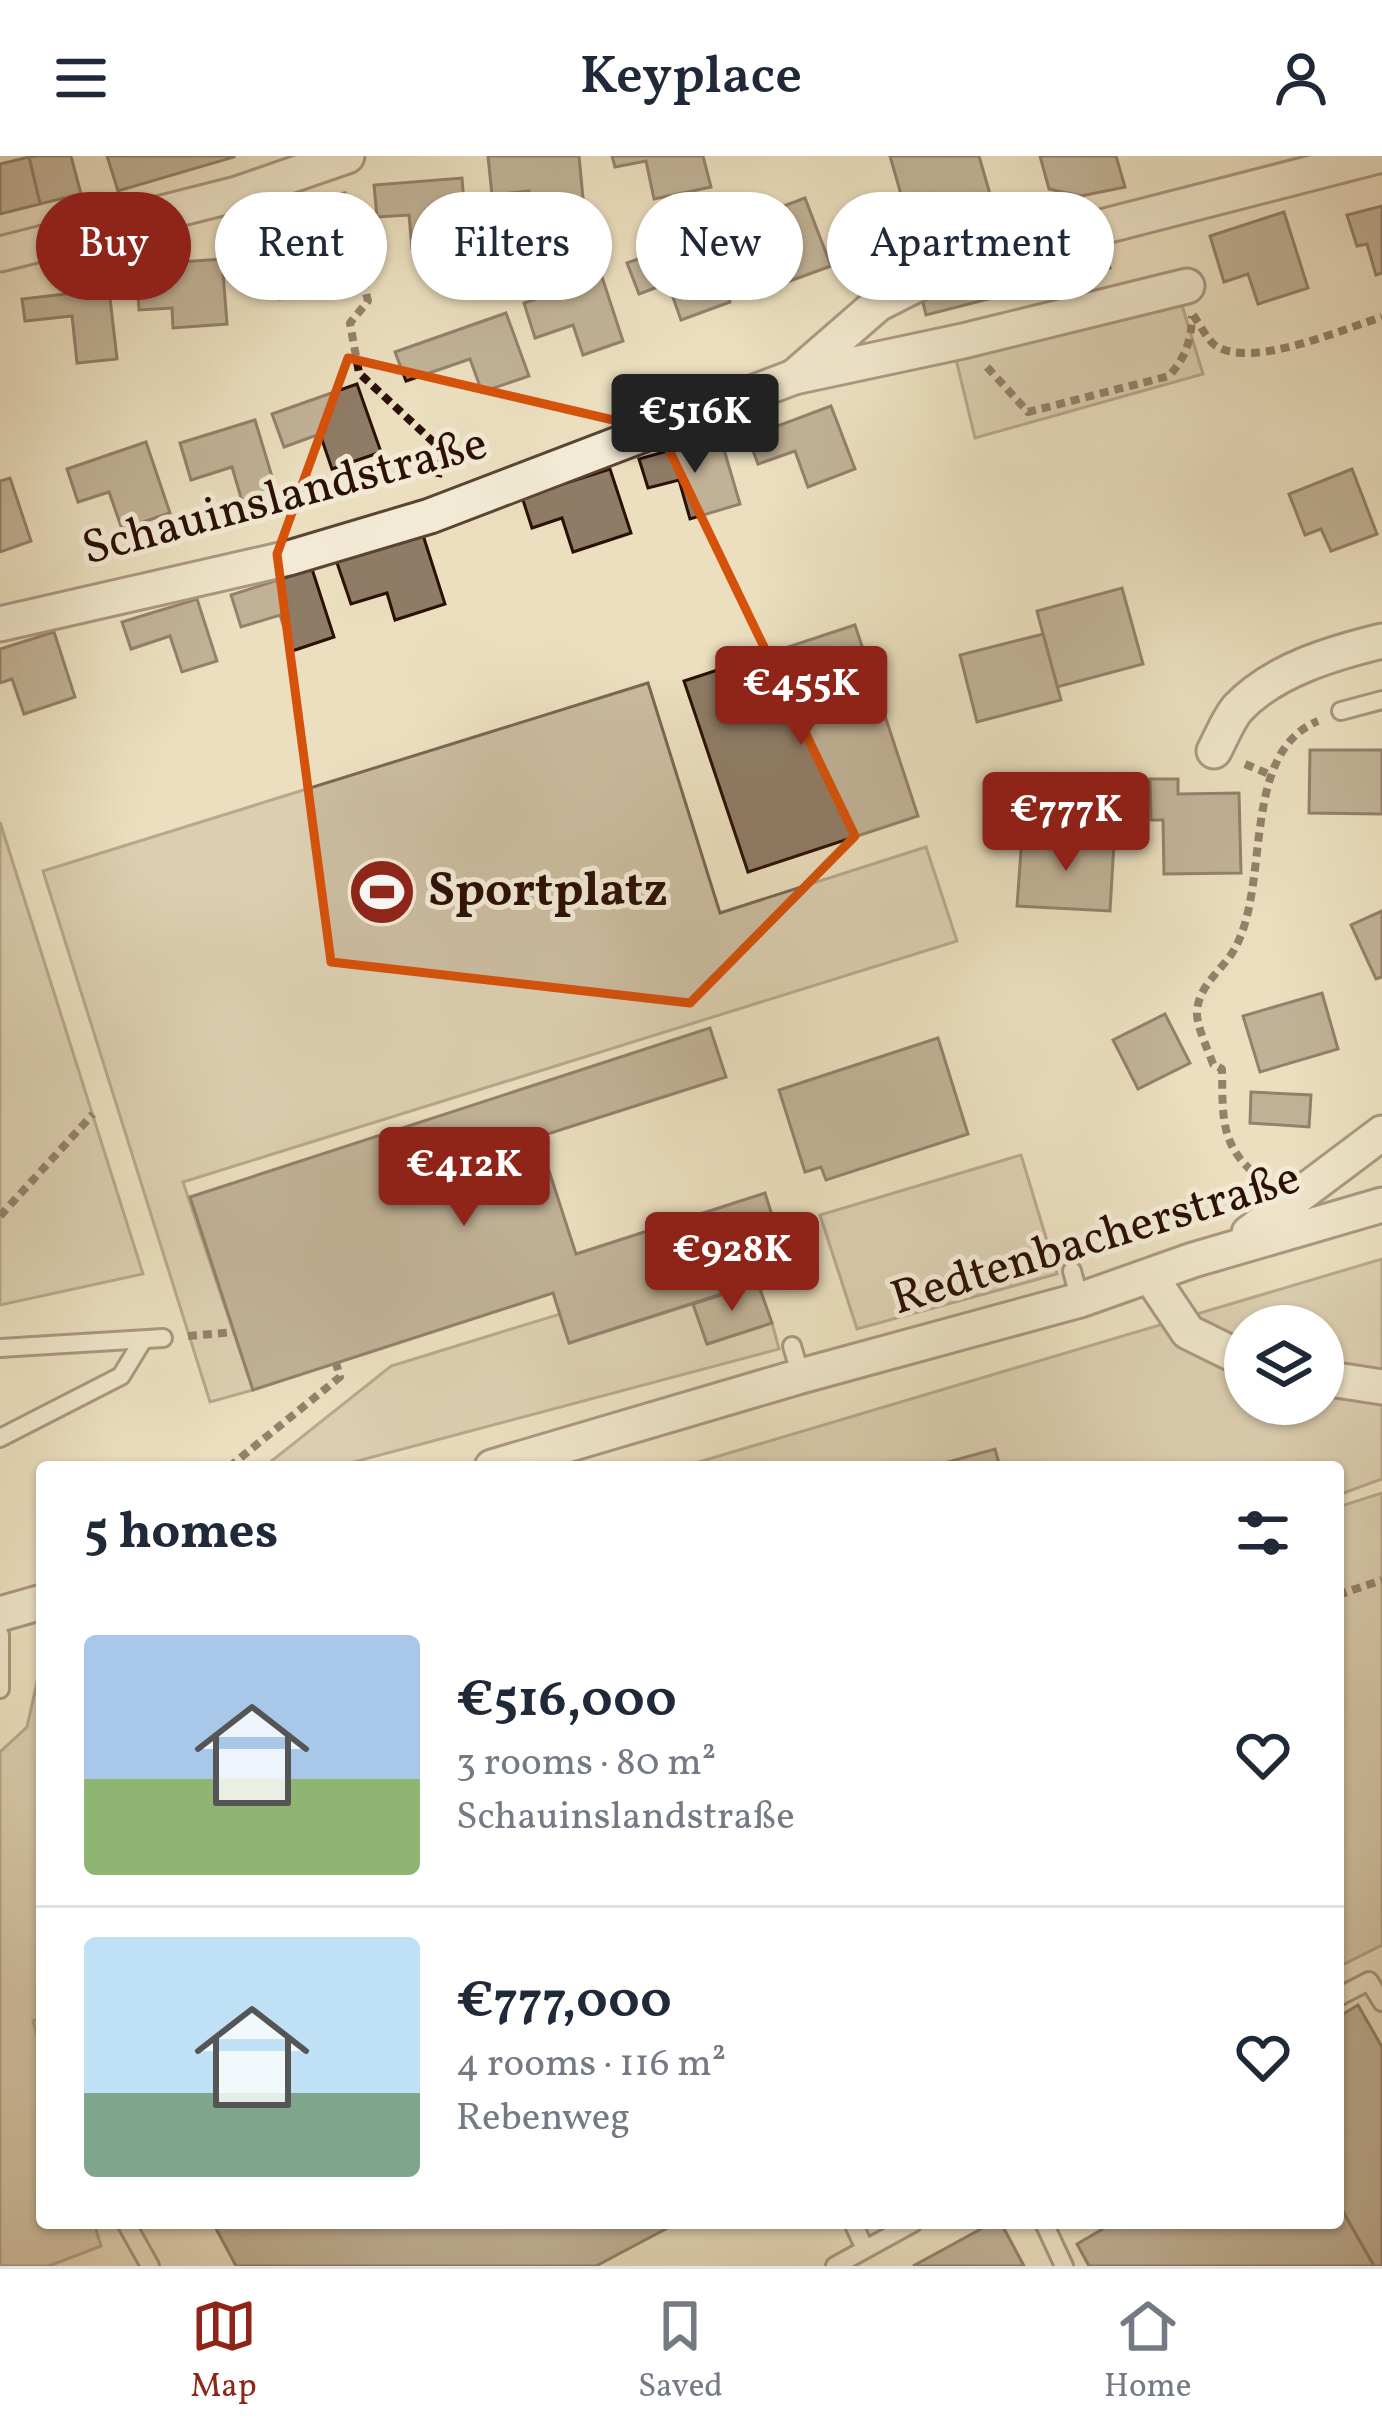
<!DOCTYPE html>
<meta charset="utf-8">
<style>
:root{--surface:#fff;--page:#f2f2f3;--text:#1f2937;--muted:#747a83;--line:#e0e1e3;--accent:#8f2418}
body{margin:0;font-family:Vollkorn,serif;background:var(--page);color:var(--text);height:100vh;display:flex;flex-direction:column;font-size:45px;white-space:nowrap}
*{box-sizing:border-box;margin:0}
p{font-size:39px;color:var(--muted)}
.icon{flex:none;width:66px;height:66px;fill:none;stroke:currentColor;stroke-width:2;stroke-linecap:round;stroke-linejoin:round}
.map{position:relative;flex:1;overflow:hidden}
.drawer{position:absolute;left:36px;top:1305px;width:1308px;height:768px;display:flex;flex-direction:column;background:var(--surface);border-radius:12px;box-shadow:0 3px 9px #0004}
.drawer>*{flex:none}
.guide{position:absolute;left:36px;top:36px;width:1311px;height:108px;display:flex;gap:24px}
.buttons{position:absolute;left:1224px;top:1149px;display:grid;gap:24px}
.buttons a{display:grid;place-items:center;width:120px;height:120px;border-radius:50%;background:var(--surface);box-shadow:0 3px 9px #0004;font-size:60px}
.price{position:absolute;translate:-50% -102px;padding:0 27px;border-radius:12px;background:var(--accent);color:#fff;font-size:39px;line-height:78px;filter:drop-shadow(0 3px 6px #0008)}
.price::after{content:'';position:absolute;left:50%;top:72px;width:36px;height:27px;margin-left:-18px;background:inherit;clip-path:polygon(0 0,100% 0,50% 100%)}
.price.selected{background:#222;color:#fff}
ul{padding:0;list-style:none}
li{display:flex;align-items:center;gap:36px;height:300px;padding:0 48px}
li+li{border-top:3px solid var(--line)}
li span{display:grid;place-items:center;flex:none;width:336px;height:240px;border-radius:12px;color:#555}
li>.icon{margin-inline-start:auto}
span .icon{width:144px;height:144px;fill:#fffc;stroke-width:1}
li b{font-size:51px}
h2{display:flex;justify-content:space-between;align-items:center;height:144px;padding:0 48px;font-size:51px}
.chip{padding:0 42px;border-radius:54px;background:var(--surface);box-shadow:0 3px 9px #0004;font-size:42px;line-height:108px}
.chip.selected{background:var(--accent);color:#fff}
header{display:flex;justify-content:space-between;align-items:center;height:156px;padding:0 48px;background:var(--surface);font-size:54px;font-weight:600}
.tabs{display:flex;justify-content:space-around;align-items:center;height:168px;border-top:3px solid var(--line);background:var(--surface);font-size:33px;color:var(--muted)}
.tabs a{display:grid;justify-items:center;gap:6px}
.tabs .selected{color:var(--accent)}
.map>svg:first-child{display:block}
</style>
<header><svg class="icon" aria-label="menu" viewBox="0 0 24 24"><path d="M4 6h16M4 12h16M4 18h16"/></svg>Keyplace<svg class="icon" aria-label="person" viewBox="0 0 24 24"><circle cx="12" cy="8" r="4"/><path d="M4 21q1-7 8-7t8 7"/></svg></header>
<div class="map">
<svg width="1382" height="2110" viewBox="0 0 1382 2110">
<rect width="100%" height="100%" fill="#ebdfbf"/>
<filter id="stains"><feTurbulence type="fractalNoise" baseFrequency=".00167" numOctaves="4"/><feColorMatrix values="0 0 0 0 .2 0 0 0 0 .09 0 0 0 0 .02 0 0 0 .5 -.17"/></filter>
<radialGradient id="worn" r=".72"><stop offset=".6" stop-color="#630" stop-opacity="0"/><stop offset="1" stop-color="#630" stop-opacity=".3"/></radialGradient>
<g fill="#cbbca0" stroke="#7c6653" stroke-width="3" fill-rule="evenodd">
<polygon points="1180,143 1203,218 975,282 955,199"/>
<polygon points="648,527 720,757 926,691 957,785 183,1026 253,1234 210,1246 43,715"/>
<polygon points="0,666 143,1118 0,1149"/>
<polygon points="1021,999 1057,1118 857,1173 820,1059"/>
<path d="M1382 1103V1323L1338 1339V1311H682ZM1245 1170H1323V1248H1245Z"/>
<polygon points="693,1148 707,1188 772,1167 779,1193 335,1311 264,1311 391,1210 560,1158 570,1187"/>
<polygon points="1382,1337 1382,1789 1338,1811 1338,1351"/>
<polygon points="42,1504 42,1861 33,1865 42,1896 42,2067 94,2067 101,2090 49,2110 0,2110 0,1596 27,1571"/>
</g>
<g fill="#8f7c66" stroke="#2c1006" stroke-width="3">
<polygon points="37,0 71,0 81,38 40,48 29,1"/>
<polygon points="107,0 234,0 234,1 118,35"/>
<polygon points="488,0 579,0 584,53 531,58 529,35 492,39"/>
<polygon points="612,0 703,0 711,31 654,43 646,5 615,11"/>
<polygon points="890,0 979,0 994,52 947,65 940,39 904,49"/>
<polygon points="1040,0 1116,0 1125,31 1081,40 1049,33"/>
<polygon points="29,1 40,48 0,58 0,8"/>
<polygon points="462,22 467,87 412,92 409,59 377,61 374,29"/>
<polygon points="805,42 831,110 787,126 774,90 740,103 728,71"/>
<polygon points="1382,50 1382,117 1376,119 1367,88 1357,90 1347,59"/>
<polygon points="1284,56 1308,132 1258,148 1248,118 1224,126 1210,80"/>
<polygon points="331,75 336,139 279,143 275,103 247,105 245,82"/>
<polygon points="705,79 730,146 681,164 668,127 639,138 627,107"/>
<polygon points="1103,87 1110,112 926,159 920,134"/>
<polygon points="222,103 227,168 173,172 172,152 139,154 136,109"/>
<polygon points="602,121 623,185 583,199 573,169 535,182 524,147"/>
<polygon points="109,133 117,203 77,207 72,160 25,165 22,143"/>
<polygon points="506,157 529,220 482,236 470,203 406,225 395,196"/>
<polygon points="357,228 381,296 332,313 320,278 284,291 272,258"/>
<polygon points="831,250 855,313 808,331 795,295 758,308 748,281"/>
<polygon points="255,264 276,334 242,345 232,311 191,324 180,287"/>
<polygon points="720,280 740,348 690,363 679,324 648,332 639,303"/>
<polygon points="146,286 170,357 122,373 109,336 78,346 67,313"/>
<polygon points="610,313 631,377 573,396 562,362 532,372 522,341"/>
<polygon points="1352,313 1377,378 1331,395 1321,373 1305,379 1289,338"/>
<polygon points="10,322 31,385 0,396 0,325"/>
<polygon points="422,376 445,448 395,464 387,437 351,448 336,404"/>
<polygon points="312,413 334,481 292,495 280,459 241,471 231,439"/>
<polygon points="1122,432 1143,508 1057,531 1037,455"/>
<polygon points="197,443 217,505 182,516 170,480 131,493 122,466"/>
<polygon points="855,469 918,660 748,716 684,525"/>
<polygon points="54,476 75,541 24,558 12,523 0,527 0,493"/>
<polygon points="1043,478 1061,544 977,566 960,499"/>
<polygon points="1310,594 1382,594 1382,658 1309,657"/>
<polygon points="1150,623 1178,623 1178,638 1239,637 1241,717 1164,718 1163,664 1151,664"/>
<polygon points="1022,681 1114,687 1110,755 1017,750"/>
<polygon points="1382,755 1382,821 1376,823 1351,769"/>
<polygon points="1322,837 1338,893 1260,916 1243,860"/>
<polygon points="1165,858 1190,907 1138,933 1113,884"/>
<polygon points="710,872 726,921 538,981 576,1098 765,1037 790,1116 569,1187 553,1137 253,1234 190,1041"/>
<polygon points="938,882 968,978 826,1024 821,1011 805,1016 779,934"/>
<polygon points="1251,936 1311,939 1309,971 1250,967"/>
<polygon points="758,1127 772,1167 707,1188 693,1148"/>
<polygon points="995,1293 1000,1311 930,1311"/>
<polygon points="1358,1849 1382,1891 1382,2110 1374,2110 1338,2047 1338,1861"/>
<polygon points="1338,2047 1374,2110 1089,2110 1077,2088 1113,2067 1338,2067"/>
<polygon points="213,2067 677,2067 596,2110 236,2110"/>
<polygon points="992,2067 1001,2067 1024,2110 913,2110"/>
</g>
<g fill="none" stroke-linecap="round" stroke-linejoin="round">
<g stroke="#5c4434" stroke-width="22">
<g id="service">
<polyline points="1341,555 1382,544"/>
<polyline points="1072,1115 1080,1144"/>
<polyline points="792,1190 801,1220"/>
<polyline points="0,1192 163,1182"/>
<polyline points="0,1282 121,1220 143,1184"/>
<polyline points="0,1479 0,1533"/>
<polyline points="1338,1841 1369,1825 1382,1846"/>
<polyline points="126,2067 150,2110"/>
<polyline points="853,2067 865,2093"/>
<polyline points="1044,2067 1064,2110"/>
<polyline points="835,2110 913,2067"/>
</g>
</g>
<g stroke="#5c4434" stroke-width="39">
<g id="minor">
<polyline points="0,98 237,38 347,0"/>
<polyline points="794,221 878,148 957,108 1378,0"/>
<polyline points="0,468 289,402 430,360 794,221 963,185 1187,130"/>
<path d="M1214 595C1221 582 1228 564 1237 553 1273 514 1333 497 1382 485"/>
<polyline points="1249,1077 1382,977"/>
<polyline points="1151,1121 1188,1176 1245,1204"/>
<polyline points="1323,1222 1382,1231"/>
<polyline points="492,1311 801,1220 1080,1144 1193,1104 1382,1049"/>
<polyline points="0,1458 42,1446"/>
</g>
</g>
<g stroke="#2c1006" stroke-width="8" stroke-dasharray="9 6" stroke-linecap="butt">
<polyline points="342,36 368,145 350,167 359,217 443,295 438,321"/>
<path d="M1193 159C1200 168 1207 184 1216 190 1252 213 1343 173 1382 161"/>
<path d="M987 211 1028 256 1169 220C1186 201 1191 185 1192 160"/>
<polyline points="1245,608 1271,619"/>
<path d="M1263 1024C1219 992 1223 962 1222 913L1213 908C1208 893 1196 870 1197 855 1199 828 1224 813 1235 792 1271 727 1240 597 1318 565"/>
<polyline points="0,1060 93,958"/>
<polyline points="188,1180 234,1176"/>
<polyline points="229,1311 340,1221 336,1207"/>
<polyline points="1338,1439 1382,1424"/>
</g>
<use href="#service" stroke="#f2ead5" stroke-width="16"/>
<use href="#minor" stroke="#f2ead5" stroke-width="33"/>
</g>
<path d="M0 0H1382V2110H0ZM348 202 660 275 855 680 690 847 331 806 277 398Z" fill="#ebdfbf" fill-opacity=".55" fill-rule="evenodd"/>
<path fill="none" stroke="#d5520b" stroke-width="9" stroke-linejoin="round" d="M348 202 660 275 855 680 690 847 331 806 277 398Z"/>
<defs>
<g id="stadium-disc" transform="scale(3.45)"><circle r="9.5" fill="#8f2418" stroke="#f2ead5"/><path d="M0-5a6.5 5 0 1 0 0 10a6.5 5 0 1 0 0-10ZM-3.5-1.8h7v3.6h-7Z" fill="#fff"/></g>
</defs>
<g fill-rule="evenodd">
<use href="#stadium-disc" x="382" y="736"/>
</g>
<g text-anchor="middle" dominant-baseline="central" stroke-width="10" stroke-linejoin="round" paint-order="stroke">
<g font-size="48" fill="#2c1006" stroke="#f2ead5">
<text transform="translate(285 342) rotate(-15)">Schauinslandstraße</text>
<text transform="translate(1096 1084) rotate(-17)">Redtenbacherstraße</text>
</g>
<g font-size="48" font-weight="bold" fill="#2c1006" stroke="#f2ead5" text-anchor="start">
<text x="428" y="736">Sportplatz</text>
</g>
</g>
<rect width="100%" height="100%" filter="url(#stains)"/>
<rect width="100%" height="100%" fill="url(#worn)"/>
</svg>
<div class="buttons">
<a><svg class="icon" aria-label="layers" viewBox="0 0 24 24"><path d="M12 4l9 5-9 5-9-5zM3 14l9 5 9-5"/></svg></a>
</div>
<b class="price selected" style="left:695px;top:320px">€516K</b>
<b class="price" style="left:801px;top:592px">€455K</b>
<b class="price" style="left:1066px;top:718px">€777K</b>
<b class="price" style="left:464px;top:1073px">€412K</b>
<b class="price" style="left:732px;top:1158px">€928K</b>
<div class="guide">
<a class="chip selected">Buy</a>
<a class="chip">Rent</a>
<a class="chip">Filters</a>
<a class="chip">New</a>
<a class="chip">Apartment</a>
</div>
<section class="drawer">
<h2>5 homes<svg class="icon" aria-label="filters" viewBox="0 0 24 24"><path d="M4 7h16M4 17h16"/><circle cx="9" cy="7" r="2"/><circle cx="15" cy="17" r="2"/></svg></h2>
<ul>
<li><span style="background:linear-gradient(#a9c7e8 60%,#8fb573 0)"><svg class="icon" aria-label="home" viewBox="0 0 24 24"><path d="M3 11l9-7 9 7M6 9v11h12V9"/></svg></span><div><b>€516,000</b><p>3 rooms · 80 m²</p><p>Schauinslandstraße</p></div><svg class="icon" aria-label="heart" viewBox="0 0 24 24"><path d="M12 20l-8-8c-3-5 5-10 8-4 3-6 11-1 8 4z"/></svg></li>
<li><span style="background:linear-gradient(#bfe0f5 65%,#7fa58c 0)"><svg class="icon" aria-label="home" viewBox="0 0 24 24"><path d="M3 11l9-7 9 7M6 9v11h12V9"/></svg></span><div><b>€777,000</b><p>4 rooms · 116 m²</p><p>Rebenweg</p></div><svg class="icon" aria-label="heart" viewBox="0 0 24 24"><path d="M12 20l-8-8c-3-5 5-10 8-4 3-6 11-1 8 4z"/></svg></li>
</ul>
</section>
</div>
<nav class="tabs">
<a class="selected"><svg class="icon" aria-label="map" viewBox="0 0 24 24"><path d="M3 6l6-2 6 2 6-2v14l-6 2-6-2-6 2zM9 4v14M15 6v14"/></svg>Map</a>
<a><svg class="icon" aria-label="saved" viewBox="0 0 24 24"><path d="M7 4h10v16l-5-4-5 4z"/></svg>Saved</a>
<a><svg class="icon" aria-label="home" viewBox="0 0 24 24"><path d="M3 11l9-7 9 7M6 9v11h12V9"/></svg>Home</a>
</nav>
